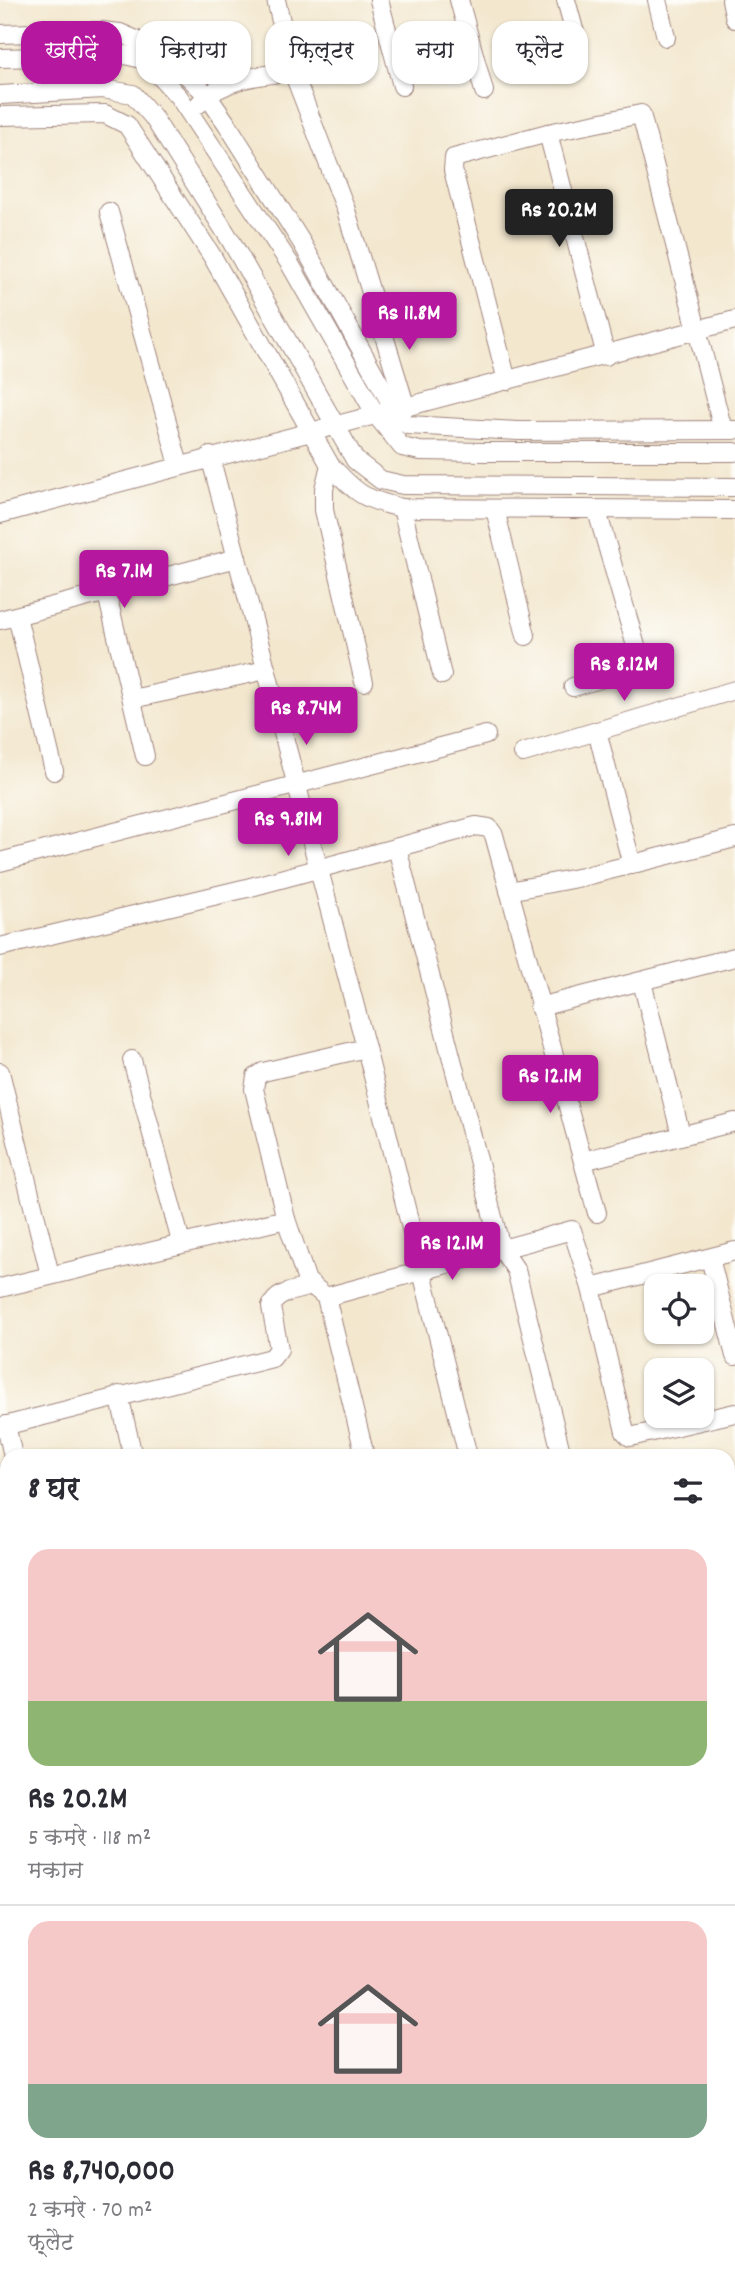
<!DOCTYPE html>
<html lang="hi">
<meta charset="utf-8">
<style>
:root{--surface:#fff;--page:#f7f7f7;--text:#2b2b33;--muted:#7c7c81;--line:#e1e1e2;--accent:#b5179e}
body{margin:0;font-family:Dekko,"Playpen Sans Deva",sans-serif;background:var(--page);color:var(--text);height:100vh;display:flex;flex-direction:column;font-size:26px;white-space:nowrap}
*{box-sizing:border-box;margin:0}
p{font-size:23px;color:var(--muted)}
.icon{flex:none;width:38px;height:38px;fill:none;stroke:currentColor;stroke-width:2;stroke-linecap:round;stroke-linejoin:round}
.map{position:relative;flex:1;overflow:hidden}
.sheet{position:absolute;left:0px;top:1449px;width:735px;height:842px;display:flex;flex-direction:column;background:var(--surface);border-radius:21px 21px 0 0;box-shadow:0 2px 5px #0004}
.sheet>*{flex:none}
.hud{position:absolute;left:21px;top:21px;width:693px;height:63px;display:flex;gap:14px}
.tools{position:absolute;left:644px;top:1274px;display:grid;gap:14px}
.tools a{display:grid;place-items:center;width:70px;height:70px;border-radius:14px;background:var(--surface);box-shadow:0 2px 5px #0004;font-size:35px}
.price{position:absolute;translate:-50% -60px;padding:0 16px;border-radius:7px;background:var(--accent);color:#fff;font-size:23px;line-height:46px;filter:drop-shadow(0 2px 4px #0008)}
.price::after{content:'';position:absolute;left:50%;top:42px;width:21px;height:16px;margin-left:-10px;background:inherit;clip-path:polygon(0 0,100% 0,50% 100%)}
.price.selected{background:#222;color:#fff}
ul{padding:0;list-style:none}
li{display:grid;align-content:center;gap:14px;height:371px;padding:0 28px}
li+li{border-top:2px solid var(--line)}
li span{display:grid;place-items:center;height:217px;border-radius:21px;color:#555}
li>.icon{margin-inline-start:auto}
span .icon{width:126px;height:126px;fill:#fffc;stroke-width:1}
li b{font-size:30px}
h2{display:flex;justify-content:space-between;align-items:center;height:84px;padding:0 28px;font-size:30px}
.chip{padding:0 24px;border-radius:21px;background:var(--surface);box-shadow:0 2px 5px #0004;font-size:24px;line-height:63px}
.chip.selected{background:var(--accent);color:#fff}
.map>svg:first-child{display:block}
</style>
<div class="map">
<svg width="735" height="2290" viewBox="0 0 735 2290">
<rect width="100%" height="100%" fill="#fdfcf7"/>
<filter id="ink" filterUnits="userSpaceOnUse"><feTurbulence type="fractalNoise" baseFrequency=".0143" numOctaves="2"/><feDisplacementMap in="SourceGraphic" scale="14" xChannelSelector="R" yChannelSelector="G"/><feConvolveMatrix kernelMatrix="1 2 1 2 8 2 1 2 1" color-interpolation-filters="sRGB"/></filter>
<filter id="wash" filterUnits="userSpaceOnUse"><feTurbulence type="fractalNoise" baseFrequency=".00686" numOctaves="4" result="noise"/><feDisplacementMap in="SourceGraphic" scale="28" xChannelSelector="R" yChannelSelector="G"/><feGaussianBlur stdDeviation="1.57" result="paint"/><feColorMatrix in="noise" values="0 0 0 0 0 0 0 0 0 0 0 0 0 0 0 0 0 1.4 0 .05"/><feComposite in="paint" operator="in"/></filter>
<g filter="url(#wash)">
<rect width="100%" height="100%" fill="#f3e7ce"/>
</g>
<g filter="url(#ink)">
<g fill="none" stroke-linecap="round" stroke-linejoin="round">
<g stroke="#9e837c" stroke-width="20">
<g id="minor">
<polyline points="276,0 293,72 345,207 406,408"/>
<polyline points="379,0 402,86"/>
<polyline points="459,0 484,91"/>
<polyline points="566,0 578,44"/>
<polyline points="657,0 666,37"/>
<polyline points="731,0 735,19"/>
<polyline points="0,34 102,31 120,33 162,51 207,95 227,124 302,243 400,420 408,425 518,431 735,430"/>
<polyline points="0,58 126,55 145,60 179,97 290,264 376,415 402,447 420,451 486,452 735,452"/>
<polyline points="0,95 103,89 133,94 153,117 231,241 355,460 381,480 403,485 735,487"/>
<path d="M199 104C223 78 260 75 293 72"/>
<path d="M0 116 105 114 127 125 212 256 330 465C357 494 363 499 402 508L735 510"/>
<polyline points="548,133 606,356"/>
<polyline points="109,212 179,465"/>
<polyline points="507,381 453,170 454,158 548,133 641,114 723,430"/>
<polyline points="210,456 366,1048 468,1456"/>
<polyline points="330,465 324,489 324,510 364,682"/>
<polyline points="402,508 442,675"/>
<polyline points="495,509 526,636"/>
<polyline points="0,514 735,320"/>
<polyline points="107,594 145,756"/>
<polyline points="17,616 54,771"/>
<polyline points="0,620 237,558"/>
<polyline points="573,687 637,668 640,660 597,511"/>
<polyline points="132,699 266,670"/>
<polyline points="597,731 632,865"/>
<polyline points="523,753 735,690"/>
<polyline points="397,848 501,1248 516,1270 562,1456"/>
<polyline points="0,862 486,735"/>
<polyline points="509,891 582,877 735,838"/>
<polyline points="0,947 247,888 476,826 489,828 494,835 597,1213"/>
<polyline points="642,982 681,1135"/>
<polyline points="539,1007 735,957"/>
<polyline points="132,1060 181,1242"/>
<polyline points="0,1072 50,1275"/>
<polyline points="583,1161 735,1122"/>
<polyline points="286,1219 307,1281 326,1297 365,1456"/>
<polyline points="710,1258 735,1356"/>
<polyline points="0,1288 286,1219 254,1089 256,1077 263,1072 366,1048"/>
<polyline points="591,1288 735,1251"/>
<polyline points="326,1297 572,1230 591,1288 625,1432 630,1437 735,1413"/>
<polyline points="119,1395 133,1456"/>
<polyline points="6,1425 13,1456"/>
<path d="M0 1427 272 1358 279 1349 271 1307C276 1292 298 1290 312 1286"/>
<polyline points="728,1521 735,1519"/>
<polyline points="0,1614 7,1612"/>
<polyline points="728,1615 735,1614"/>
<polyline points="728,1816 735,1804"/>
<polyline points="0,1857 7,1887"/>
<polyline points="728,1870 735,1875"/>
<polyline points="0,1939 7,1937"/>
<polyline points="728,1983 735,1987"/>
<polyline points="0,1999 7,1997"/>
<polyline points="0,2072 7,2098"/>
<polyline points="0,2189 7,2187"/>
<polyline points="179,2284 181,2290"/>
<polyline points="21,2290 46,2284"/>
<polyline points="380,2290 385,2284"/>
<polyline points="458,2290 461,2284"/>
</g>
</g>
<use href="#minor" stroke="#fff" stroke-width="18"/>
</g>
</g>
</svg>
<div class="tools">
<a><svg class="icon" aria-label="locate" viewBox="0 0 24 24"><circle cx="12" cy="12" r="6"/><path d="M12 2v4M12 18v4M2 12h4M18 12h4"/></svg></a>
<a><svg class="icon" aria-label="layers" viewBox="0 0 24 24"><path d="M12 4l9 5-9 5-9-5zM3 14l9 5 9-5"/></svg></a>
</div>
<b class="price selected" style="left:559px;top:249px">Rs 20.2M</b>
<b class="price" style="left:409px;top:352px">Rs 11.8M</b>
<b class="price" style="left:124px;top:610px">Rs 7.1M</b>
<b class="price" style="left:624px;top:703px">Rs 8.12M</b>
<b class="price" style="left:306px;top:747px">Rs 8.74M</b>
<b class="price" style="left:288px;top:858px">Rs 9.81M</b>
<b class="price" style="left:550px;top:1115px">Rs 12.1M</b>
<b class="price" style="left:452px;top:1282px">Rs 12.1M</b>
<div class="hud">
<a class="chip selected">खरीदें</a>
<a class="chip">किराया</a>
<a class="chip">फ़िल्टर</a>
<a class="chip">नया</a>
<a class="chip">फ़्लैट</a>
</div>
<section class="sheet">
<h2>8 घर<svg class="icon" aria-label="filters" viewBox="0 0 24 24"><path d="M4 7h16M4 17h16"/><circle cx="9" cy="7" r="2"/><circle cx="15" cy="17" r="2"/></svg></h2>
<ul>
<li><span style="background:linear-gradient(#f6c9c9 70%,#8fb573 0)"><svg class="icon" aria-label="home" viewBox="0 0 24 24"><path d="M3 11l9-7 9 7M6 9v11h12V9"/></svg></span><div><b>Rs 20.2M</b><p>5 कमरे · 118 m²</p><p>मकान</p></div></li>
<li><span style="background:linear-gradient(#f6c9c9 75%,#7fa58c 0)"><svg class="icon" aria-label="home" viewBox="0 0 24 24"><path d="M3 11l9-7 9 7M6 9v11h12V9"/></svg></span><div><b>Rs 8,740,000</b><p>2 कमरे · 70 m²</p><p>फ़्लैट</p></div></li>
</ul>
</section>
</div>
